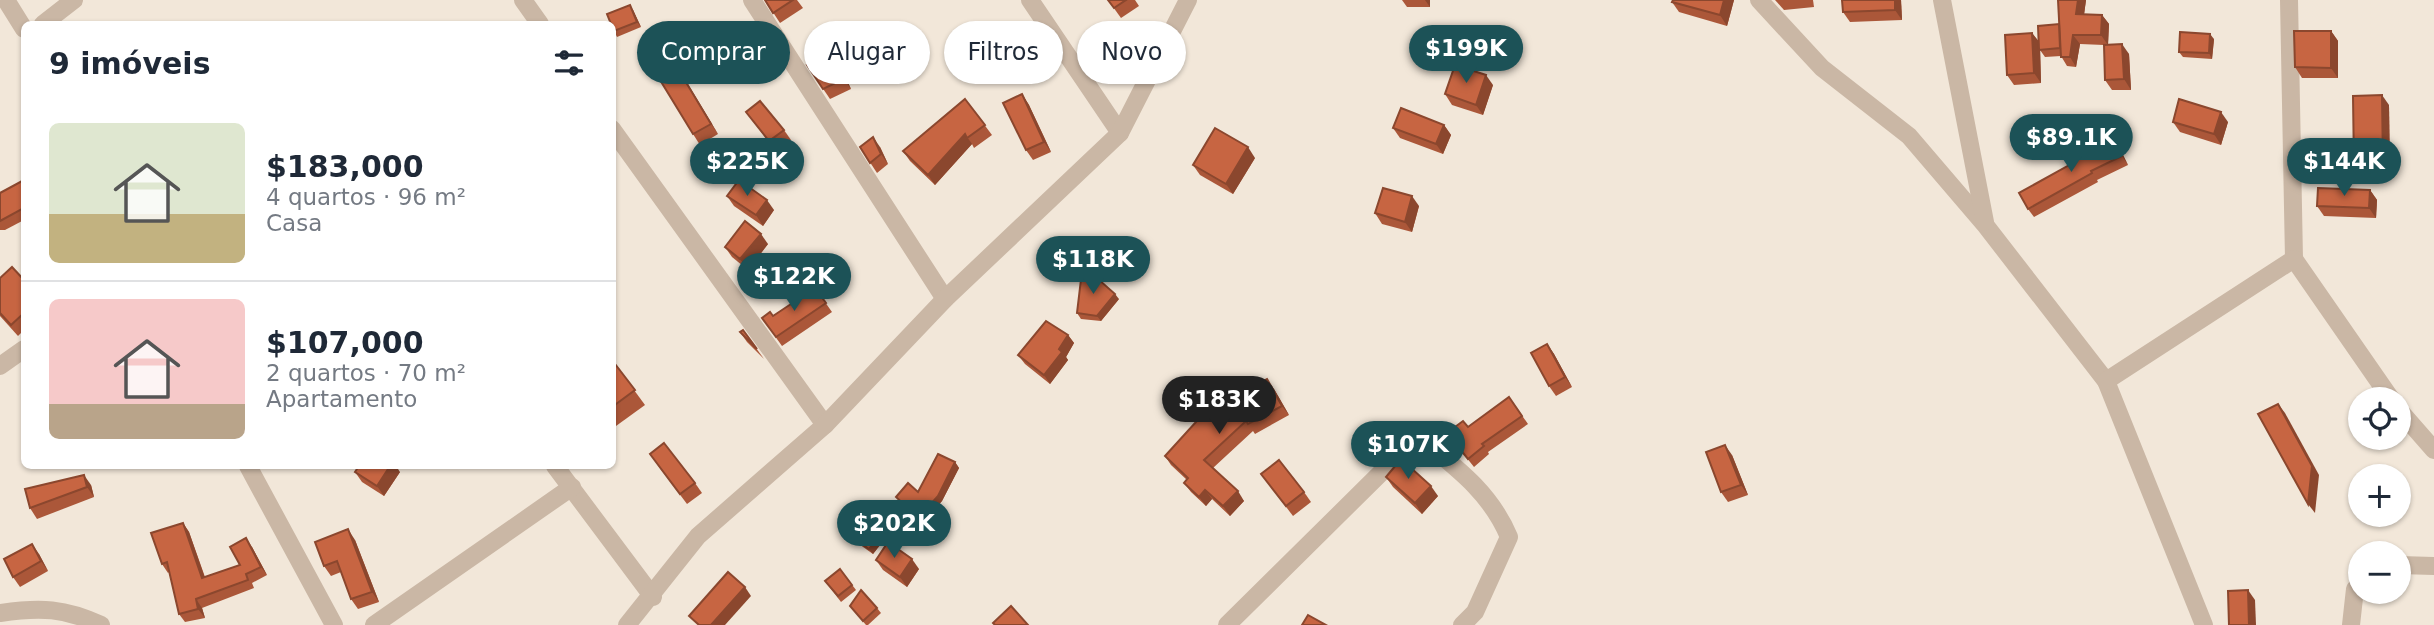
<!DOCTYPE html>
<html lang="pt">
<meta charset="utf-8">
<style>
:root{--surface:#fff;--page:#f2f2f3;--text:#1f2937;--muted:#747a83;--line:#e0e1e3;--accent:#1c5257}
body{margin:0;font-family:"DejaVu Sans",sans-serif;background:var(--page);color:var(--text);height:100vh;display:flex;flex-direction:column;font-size:26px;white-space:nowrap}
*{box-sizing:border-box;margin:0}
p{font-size:23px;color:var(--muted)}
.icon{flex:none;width:38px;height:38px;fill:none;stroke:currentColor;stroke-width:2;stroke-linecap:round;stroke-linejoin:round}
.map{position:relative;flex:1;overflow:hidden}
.sheet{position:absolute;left:21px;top:21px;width:595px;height:448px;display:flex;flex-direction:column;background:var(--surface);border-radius:10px;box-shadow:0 2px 5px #0004}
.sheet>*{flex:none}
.top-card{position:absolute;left:637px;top:21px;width:665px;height:63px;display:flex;gap:14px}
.tools{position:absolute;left:2348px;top:387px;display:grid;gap:14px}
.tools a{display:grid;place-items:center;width:63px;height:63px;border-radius:50%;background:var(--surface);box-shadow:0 2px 5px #0004;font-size:35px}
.price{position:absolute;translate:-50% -60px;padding:0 16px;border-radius:24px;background:var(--accent);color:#fff;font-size:23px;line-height:46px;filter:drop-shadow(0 2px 4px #0008)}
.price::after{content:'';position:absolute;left:50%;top:42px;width:21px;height:16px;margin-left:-10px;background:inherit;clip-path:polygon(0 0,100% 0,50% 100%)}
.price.on{background:#222;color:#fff}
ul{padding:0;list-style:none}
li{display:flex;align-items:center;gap:21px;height:175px;padding:0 28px}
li+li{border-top:2px solid var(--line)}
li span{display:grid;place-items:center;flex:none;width:196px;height:140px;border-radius:10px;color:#555}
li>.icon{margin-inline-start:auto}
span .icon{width:84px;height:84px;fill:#fffc;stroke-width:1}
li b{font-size:30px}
h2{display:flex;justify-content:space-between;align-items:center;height:84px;padding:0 28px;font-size:30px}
.chip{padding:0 24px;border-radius:32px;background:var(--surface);box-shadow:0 2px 5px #0004;font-size:24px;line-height:63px}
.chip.on{background:var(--accent);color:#fff}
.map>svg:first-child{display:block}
</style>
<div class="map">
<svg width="2434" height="625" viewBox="0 0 2434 625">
<rect width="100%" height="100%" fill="#f2e7d9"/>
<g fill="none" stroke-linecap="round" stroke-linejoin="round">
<g stroke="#cab7a5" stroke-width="18">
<polyline points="6,0 24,29"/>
<polyline points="523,0 540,24"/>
<polyline points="752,0 945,299"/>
<polyline points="1030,0 1120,133"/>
<polyline points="1759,0 1822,68 1909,136 1986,226 2106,381 2204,625"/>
<polyline points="1942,0 1985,222"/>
<polyline points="2289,0 2294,259"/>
<polyline points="43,24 74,0"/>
<polyline points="612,129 825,425"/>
<polyline points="0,366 24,349"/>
<polyline points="2106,381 2294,259 2391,399"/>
<polyline points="2399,410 2434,450"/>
<polyline points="248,466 334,625"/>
<polyline points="555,466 653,597"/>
<polyline points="2399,565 2434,566"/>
<path d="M0 613C40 607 65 608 101 625"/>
<polyline points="374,625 572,487"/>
<polyline points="627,625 698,536 825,425 945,299 1120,133 1188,0"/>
<path d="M1227 625 1405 449 1427 444C1461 471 1492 496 1509 537L1475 612 1462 625"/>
<polyline points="2351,625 2355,589 2361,583"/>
</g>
</g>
<g fill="#ab5739">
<polygon points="765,0 797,0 803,8 780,23"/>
<polygon points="1108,0 1135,0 1139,6 1121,18"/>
<polygon points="1402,0 1430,0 1430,7 1407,7"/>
<polygon points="1734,0 1727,26 1679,12 1672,2"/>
<polygon points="1775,0 1813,0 1814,7 1784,10"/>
<polygon points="1901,0 1902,20 1850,22 1843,12"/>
<polygon points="2058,0 2086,0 2084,14 2102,15 2109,24 2108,44 2129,54 2131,90 2112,90 2105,80 2104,45 2080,44 2076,67 2067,66 2061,56 2045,57 2040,50 2041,83 2014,85 2007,75 2032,33 2039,42 2059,24"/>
<polygon points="633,10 641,27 617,37 614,31"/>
<polygon points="880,24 887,34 893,53 854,65 847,55"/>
<polygon points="2331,31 2338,41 2338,78 2302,78 2295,67"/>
<polygon points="2214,39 2212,59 2183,57 2179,52"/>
<polygon points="839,63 851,89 830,99 807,65"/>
<polygon points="675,64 718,134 700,145 693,134"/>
<polygon points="1493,85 1483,115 1452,105 1445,94"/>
<polygon points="1022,94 1029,105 1051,152 1033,160 1026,150"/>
<polygon points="965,99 992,135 974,148 972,144 935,185 910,161 903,151"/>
<polygon points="2389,105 2390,176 2361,177 2354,167"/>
<polygon points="746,112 784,130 791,140 776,151"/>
<polygon points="2173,122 2228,122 2221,145 2180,132"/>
<polygon points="1444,125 1451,135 1443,154 1400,138 1393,128"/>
<polygon points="860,147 880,147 888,164 877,173"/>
<polygon points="2120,149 2128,165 2097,180 2098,182 2034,217 2028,209"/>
<polygon points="1255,158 1233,194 1200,175 1193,165"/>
<polygon points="24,180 24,220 5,230 0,230 0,193"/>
<polygon points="2370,190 2377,200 2376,218 2324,216 2317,206"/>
<polygon points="727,196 774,210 763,226 734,206"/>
<polygon points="1419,206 1412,232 1382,224 1375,213"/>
<polygon points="768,244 748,270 732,257 725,247"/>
<polygon points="0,278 24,280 24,330 18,336 0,316"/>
<polygon points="815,288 832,312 782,346 762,318 773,316"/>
<polygon points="1119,299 1101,321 1081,319 1077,313"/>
<polygon points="743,330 764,359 747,342 740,332"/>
<polygon points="1068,335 1074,343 1066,357 1068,360 1050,384 1025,364 1018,355"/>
<polygon points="1547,344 1554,354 1572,387 1556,396 1549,386"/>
<polygon points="612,360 645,405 616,426 612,422"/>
<polygon points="1274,389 1289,415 1255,434 1253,431 1213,468 1244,501 1230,516 1212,499 1206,506 1191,492 1184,483 1187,480 1171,465 1165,456 1206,411 1241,393"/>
<polygon points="1509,397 1528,424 1488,452 1489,454 1474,467 1447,433 1468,427"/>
<polygon points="1732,455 1748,495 1728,502 1721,492"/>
<polygon points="955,462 959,468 942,501 907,539 902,535 898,530 909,510 900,502 896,497 918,492"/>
<polygon points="657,464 695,483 702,493 687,504"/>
<polygon points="355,472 400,472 384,496 362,482"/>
<polygon points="1261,474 1304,492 1311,502 1293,516"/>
<polygon points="1386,477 1438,496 1422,514 1393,487"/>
<polygon points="91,485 94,497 37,519 30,508"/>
<polygon points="183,523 189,532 205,577 240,565 252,547 267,575 252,583 254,588 202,608 205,618 185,622 179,614 169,572 168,573 162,564"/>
<polygon points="852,537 884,540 873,554 856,542"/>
<polygon points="355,540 379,602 358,609 351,599 341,572 331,576 324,566"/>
<polygon points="39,554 48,571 20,587 13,577"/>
<polygon points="876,560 919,569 907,587 883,570"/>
<polygon points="840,569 856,590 841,602 825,581"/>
<polygon points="850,606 877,608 881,613 868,625 866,625"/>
</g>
<g fill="#8b472e">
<polygon points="1425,0 1430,0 1430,7"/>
<polygon points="1724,0 1734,0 1727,26 1720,15"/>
<polygon points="1895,0 1901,0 1902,20 1895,10"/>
<polygon points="2078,0 2086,0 2083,23 2076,14"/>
<polygon points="630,5 633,10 641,27 637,22"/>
<polygon points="2102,15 2109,24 2108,45 2101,35"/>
<polygon points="880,24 887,34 893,53 886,43"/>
<polygon points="2331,31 2338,41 2338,78 2331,68"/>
<polygon points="2032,33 2040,43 2041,83 2034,73"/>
<polygon points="2210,34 2214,39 2212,59 2209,53"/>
<polygon points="2073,35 2080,44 2076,67 2070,57"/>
<polygon points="2122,44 2129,54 2131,90 2124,79"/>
<polygon points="832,53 839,63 851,89 844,79"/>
<polygon points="675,64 682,74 718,134 711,124"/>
<polygon points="1486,75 1493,85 1483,115 1476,105"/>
<polygon points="1022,94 1029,105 1051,152 1044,142"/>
<polygon points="2382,95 2389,105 2390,176 2383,166"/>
<polygon points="2221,112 2228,122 2221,145 2214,134"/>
<polygon points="1444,125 1451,135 1443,154 1436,144"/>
<polygon points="965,134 972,144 935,185 928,175"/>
<polygon points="873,137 880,147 888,164 881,154"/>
<polygon points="2114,140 2120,149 2128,165 2122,156"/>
<polygon points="1248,147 1255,158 1233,194 1226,184"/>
<polygon points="2370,190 2377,200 2376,218 2369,208"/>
<polygon points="1412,196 1419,206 1412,232 1405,222"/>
<polygon points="767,200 774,210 763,226 756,215"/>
<polygon points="761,234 768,244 748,270 740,259"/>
<polygon points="1115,294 1119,299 1101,321 1097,316"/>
<polygon points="1068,335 1074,343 1066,357 1068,360 1050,384 1044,375"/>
<polygon points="1547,344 1554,354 1572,387 1565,377"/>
<polygon points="1267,379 1274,389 1289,415 1282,406"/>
<polygon points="2278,404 2285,413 2319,475 2315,513 2308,504"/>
<polygon points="1725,445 1732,455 1748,495 1741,485"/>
<polygon points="955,462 959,468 942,501 907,539 904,534"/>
<polygon points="390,466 396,466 400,472 384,496 377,486"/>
<polygon points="84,475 91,485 94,497 87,487"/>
<polygon points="1431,486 1438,496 1422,514 1415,503"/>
<polygon points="1205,490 1212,499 1206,506 1199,497"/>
<polygon points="1238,491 1244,501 1230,516 1223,506"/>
<polygon points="183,523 189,532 208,587 202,578"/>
<polygon points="348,529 355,540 379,602 372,592"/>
<polygon points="880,534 884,540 873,554 869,549"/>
<polygon points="246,538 252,547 267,575 261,567"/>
<polygon points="32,544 39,554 48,571 41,561"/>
<polygon points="912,559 919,569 907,587 900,577"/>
<polygon points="745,587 751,596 725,625 711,625"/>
<polygon points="2248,590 2255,600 2256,625 2249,625"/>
<polygon points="196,599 202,608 205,618 198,609"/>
</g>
<g fill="#c76542" stroke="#8b472e" stroke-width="2">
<polygon points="765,0 793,0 773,13"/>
<polygon points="1108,0 1126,0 1114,8"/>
<polygon points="1673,0 1724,0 1720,15 1672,2"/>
<polygon points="1842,0 1895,0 1895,10 1843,12"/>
<polygon points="2058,0 2078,0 2076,14 2102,15 2101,35 2073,35 2070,57 2061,57"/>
<polygon points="630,5 637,22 614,31 612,24 611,24 607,14"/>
<polygon points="880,24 886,43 847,55 841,35"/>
<polygon points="2059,24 2060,48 2039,50 2038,26"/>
<polygon points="2294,31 2331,31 2331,68 2295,67"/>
<polygon points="2180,32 2210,34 2209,53 2179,52"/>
<polygon points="2032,33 2034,73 2007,75 2005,35"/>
<polygon points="2122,44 2124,79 2105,80 2104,45"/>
<polygon points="832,53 844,79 823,89 807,65"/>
<polygon points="675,64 711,124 693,134 657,75"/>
<polygon points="1455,65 1486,75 1476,105 1445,94"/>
<polygon points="1022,94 1044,142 1026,150 1003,103"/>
<polygon points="2382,95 2383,166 2354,167 2353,96"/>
<polygon points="965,99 985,125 967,138 965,134 928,175 903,151"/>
<polygon points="2179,99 2221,112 2214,134 2173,122"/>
<polygon points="760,101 784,130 769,141 746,112"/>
<polygon points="1401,108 1444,125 1436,144 1393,128"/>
<polygon points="1215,128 1248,147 1226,184 1193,165"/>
<polygon points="873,137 881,154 870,163 860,147"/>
<polygon points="2114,140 2122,156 2091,171 2092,173 2028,209 2019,193 2071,164 2070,161"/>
<polygon points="24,180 24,208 0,221 0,193"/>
<polygon points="739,180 767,200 756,215 727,196"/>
<polygon points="1383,188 1412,196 1405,222 1375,213"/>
<polygon points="2318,188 2370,190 2369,208 2317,206"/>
<polygon points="745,221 761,234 740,259 725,247"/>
<polygon points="12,267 24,280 24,313 11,325 0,313 0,278"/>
<polygon points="1082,271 1095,280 1097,278 1115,294 1097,316 1077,313"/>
<polygon points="815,288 826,303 776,337 762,318 770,312 773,316"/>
<polygon points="1046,321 1068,335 1059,349 1062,352 1044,375 1018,355"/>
<polygon points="743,330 757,349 740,332"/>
<polygon points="1547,344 1565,377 1549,386 1531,353"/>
<polygon points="612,360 635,390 612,407"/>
<polygon points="1267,379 1282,406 1248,424 1246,421 1204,460 1238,491 1223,506 1205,490 1199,497 1184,483 1188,478 1165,456 1206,411 1204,409 1233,382 1241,393"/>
<polygon points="1509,397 1522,416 1482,444 1484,446 1468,459 1447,433 1463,421 1468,427"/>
<polygon points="2278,404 2312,466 2308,504 2258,414"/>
<polygon points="664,443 695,483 680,494 650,454"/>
<polygon points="1725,445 1741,485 1721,492 1706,452"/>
<polygon points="938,454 955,462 938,496 904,534 898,530 909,509 896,497 908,483 918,492"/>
<polygon points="1401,459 1431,486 1415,503 1386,477"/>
<polygon points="1279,460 1304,492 1286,506 1261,474"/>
<polygon points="359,466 390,466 377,486 355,472"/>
<polygon points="84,475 87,487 30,508 25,489"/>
<polygon points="864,522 880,534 869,549 852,537"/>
<polygon points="183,523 202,578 240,565 230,547 246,538 261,567 246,574 248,580 196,599 198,609 179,614 167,562 162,564 151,533"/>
<polygon points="348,529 372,592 351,599 337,561 324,566 315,542"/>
<polygon points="888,542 912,559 900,577 876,560"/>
<polygon points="32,544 41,561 13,577 4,559"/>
<polygon points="840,569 852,585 838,596 825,581"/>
<polygon points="728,572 745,587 711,625 699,625 689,616"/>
<polygon points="861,590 877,608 863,621 850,606"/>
<polygon points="2248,590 2249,625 2229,625 2228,591"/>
<polygon points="1011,606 1028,625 995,625 993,623"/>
<polygon points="1308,615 1326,625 1302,625"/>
</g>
</svg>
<div class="tools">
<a><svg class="icon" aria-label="locate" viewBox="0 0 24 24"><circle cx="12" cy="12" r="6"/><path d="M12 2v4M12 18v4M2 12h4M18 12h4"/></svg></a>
<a>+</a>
<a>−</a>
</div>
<b class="price" style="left:1466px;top:85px">$199K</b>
<b class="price" style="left:2071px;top:174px">$89.1K</b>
<b class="price" style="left:747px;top:198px">$225K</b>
<b class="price" style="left:2344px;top:198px">$144K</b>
<b class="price" style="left:1093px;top:296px">$118K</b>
<b class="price" style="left:794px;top:313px">$122K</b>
<b class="price on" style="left:1219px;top:436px">$183K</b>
<b class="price" style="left:1408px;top:481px">$107K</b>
<b class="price" style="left:894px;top:560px">$202K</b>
<div class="top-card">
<a class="chip on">Comprar</a>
<a class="chip">Alugar</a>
<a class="chip">Filtros</a>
<a class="chip">Novo</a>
</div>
<section class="sheet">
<h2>9 imóveis<svg class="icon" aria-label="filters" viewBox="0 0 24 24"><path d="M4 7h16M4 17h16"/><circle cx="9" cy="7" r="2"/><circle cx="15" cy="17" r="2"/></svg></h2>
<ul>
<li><span style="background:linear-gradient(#dfe7d0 65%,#c2b280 0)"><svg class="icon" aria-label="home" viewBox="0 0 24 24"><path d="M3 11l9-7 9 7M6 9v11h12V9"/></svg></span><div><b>$183,000</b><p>4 quartos · 96 m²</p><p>Casa</p></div></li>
<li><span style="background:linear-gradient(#f6c9c9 75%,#b9a48a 0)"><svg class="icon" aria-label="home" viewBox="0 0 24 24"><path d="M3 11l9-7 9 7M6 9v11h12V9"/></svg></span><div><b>$107,000</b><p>2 quartos · 70 m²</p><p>Apartamento</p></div></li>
</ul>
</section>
</div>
